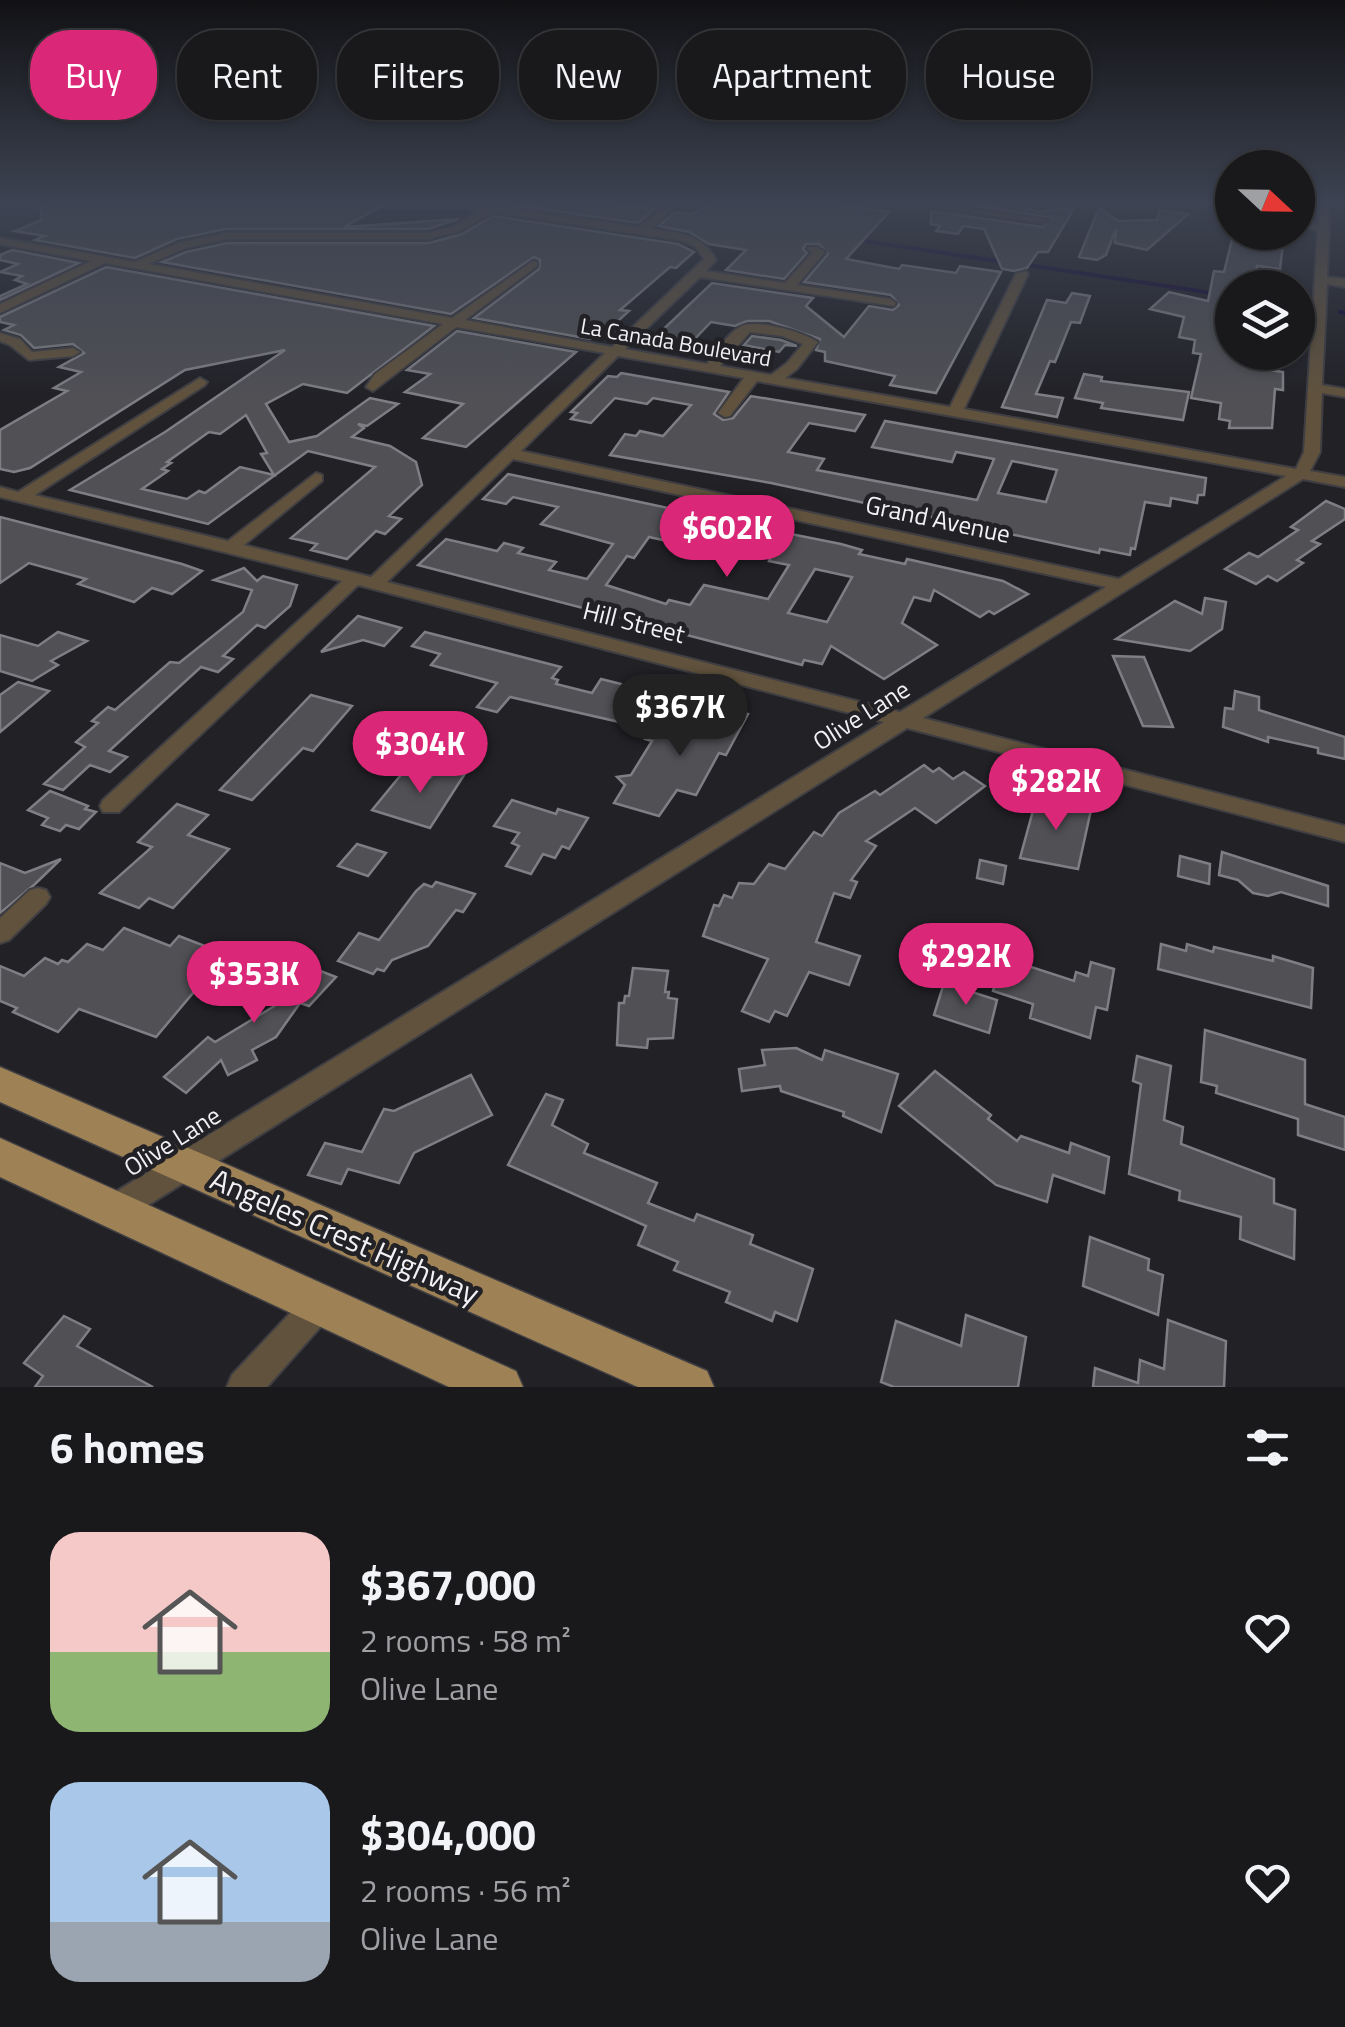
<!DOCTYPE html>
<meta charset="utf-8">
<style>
:root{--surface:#19191c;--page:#262629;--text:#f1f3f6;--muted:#9fa0a3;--line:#37383b;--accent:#db2777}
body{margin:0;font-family:"Titillium Web",sans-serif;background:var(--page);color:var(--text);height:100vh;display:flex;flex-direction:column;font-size:38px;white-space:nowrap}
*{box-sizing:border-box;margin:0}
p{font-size:32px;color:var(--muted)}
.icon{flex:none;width:55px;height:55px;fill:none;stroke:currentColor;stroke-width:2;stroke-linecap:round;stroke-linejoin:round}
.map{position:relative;height:1387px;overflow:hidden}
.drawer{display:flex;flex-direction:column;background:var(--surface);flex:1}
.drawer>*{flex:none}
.top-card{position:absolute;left:30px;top:30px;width:1285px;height:90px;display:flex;gap:20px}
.needle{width:65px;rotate:112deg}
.fabs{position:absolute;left:1215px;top:150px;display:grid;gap:20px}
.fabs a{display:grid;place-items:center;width:100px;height:100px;border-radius:50%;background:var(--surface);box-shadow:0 2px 8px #0004,0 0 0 2px var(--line);font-size:50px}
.price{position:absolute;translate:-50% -85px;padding:0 22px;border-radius:35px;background:var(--accent);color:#fff;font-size:32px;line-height:65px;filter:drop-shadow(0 2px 5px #0008)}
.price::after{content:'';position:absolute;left:50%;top:60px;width:30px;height:22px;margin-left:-15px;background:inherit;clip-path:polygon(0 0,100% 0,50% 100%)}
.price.current{background:#222;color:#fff}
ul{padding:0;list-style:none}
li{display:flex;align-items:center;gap:30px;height:250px;padding:0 50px}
li span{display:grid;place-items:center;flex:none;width:280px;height:200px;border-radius:30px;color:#555}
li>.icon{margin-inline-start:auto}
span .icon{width:120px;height:120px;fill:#fffc;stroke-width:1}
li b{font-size:42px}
h2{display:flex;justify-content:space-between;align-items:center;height:120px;padding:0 50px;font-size:42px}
.chip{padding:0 35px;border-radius:40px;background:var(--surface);box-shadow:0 2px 8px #0004,0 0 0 2px var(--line);font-size:35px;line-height:90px}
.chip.current{background:var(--accent);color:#fff}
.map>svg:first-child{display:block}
</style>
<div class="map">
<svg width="1345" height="1387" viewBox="0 0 1345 1387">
<rect width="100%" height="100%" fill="#212126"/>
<polygon fill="#2b2b35" points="0,204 188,204 94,248 0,231"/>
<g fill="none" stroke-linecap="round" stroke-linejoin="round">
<g stroke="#130734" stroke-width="4">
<polyline points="367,212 470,212"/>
<polyline points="858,240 1004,262"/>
<polyline points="1021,264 1232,296"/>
<polyline points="1340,312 1345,313"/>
</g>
</g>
<g fill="#505055" stroke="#7e7e84" stroke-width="2.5" fill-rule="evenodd">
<polygon points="40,204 386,204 344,227 459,219 428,229 226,229 177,239 135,258 35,240 45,236 15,231 42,220"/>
<polygon points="504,204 614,204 655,209 638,223"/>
<polygon points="711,204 833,204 889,212 846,259 899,269 902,265 956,273 960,266 1001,272 936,393 890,385 895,376 825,361 825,352 816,350 820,339 769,321 747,321 735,326 711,322 689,345 653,339 712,283 813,298 806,306 844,337 869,306 893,310 899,305 891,295 804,282 828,254 819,244 806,244 803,249 807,253 784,279 726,270 746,250 709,244 689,232 659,226 675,212 691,214"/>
<polygon points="965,204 1020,204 1037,212 1075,207 1048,252 1038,252 1027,268 1014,271 1002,269 984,229 963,226 958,234 936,231 940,226 931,224 931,211 1043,227 1052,218"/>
<polygon points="1099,208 1118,221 1157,220 1160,210 1188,214 1147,250 1115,243 1116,229 1106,255 1097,260 1079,257"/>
<polygon points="493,216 678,244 694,252 676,268 670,267 620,310 629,311 606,332 590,339 474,318 539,269 540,260 534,257 451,314 162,262 186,252 227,243 429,243 462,234"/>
<polygon points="1233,236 1283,244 1280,269 1257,266 1254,288 1232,288 1232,352 1251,352 1249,367 1283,372 1283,390 1275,389 1272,428 1229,428 1230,421 1219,419 1221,403 1191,398 1201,354 1193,353 1195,340 1179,337 1184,317 1150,309 1169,292 1208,301 1214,271 1224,272"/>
<polygon points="12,250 79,263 0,300 0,296 27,284 15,280 22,276 0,272 18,264 0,260 0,255"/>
<path d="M106 267 434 326 347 393 303 384 266 404 289 442 317 436 370 398 398 404 367 426 358 424 364 428 352 437 390 446 416 462 422 485 389 516 401 519 385 534 376 531 347 559 311 550 317 544 291 538 375 467 308 451 208 524 70 490 165 432 285 350 185 370 30 468 14 472 0 469V430L67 391 54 388 81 372 59 367 84 353 73 344 34 348 21 335 4 330 14 325 0 322V317ZM246 415 267 453 261 454 274 475 240 467 205 493 199 491 187 499 142 489 168 471 162 469 171 463 167 462 209 432 220 434Z"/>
<polygon points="1072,293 1090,296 1080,323 1071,322 1055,362 1050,361 1036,394 1063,398 1057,417 1002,407 1047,300 1066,303"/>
<polygon points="457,331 576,352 466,447 423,438 463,404 405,392 430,374 407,370"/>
<polygon points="752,336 781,340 797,346 785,345 779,352 744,345"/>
<path d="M621 373 729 392 714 414 723 420 733 418 751 396 865 415 855 431 809 423 788 452 824 459 817 470 977 500 994 459 956 452 952 462 872 447 885 421 1206 478 1204 495H1198L1197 503 1171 498 1170 506 1145 502 1135 549 1131 548 1130 555 1100 549 1099 553 771 483 610 455 625 434 636 436 640 431 663 436 691 405 653 398 647 404 615 398 591 423 571 419 577 413 571 412 608 376 617 377ZM1012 461 1057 470 1046 502 998 493Z"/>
<polygon points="1084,374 1102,377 1101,381 1189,392 1183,420 1101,408 1103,403 1075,398"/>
<path d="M508 474 734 522 737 517 760 521 756 527 841 544 862 550 859 554 905 564 907 559 1003 581 1028 594 994 614 989 611 980 617 934 590 930 601 914 597 902 623 937 645 884 679 831 646 822 664 804 660 802 665 418 565 446 539 497 551 504 543 523 548 518 553 556 562 549 570 587 579 613 544 541 524 558 507 513 497 506 504 483 499ZM649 537 731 555 736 547 772 555 769 561 789 565 768 599 704 585 690 605 669 600 666 604 606 585 627 556 634 558ZM815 569 852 577 827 622 788 613Z"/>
<polygon points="1326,501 1345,509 1345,519 1312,541 1320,544 1297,560 1303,563 1277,581 1268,576 1256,584 1225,569 1249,553 1258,557 1298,530 1291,527"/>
<polygon points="0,517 182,564 202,571 172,594 152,588 134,602 78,584 86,579 29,563 0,583"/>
<polygon points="244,568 257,581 263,576 297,585 290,606 265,628 257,625 223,656 233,659 218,672 201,667 109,751 127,757 110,772 90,765 63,790 44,784 85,747 76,742 98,723 92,721 108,707 115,710 170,662 179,663 243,612 252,590 214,580"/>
<polygon points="1205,598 1226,602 1222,629 1190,651 1116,639 1175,601 1202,614"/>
<polygon points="358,616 401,628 384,646 363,640 321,652"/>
<polygon points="58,632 87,641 51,661 58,665 32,681 0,671 0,635 38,646"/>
<polygon points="425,632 561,667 552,678 558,680 556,684 592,693 601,679 649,691 628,724 510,697 497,712 477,707 497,683 431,665 440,654 412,646"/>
<polygon points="1113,656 1144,657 1173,727 1143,726"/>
<polygon points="18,682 49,691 0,732 0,695"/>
<polygon points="1235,691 1259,697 1259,710 1345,737 1345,759 1318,753 1318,748 1268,737 1268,742 1223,727 1225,708 1233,709"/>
<polygon points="311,695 352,706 313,751 303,748 252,800 220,790"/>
<polygon points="704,701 748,714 726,755 719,753 696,795 677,790 659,816 614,803 625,785 617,777 631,775 652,741 645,739 654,725 682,733"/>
<polygon points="441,765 466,772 430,828 372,810 405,770 430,778"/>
<polygon points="924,765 933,772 939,768 953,779 964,772 985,786 936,823 915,808 866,841 876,846 851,880 857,882 850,898 834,893 816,942 860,956 849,985 809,972 787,1016 775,1011 769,1022 742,1011 768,959 703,936 714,905 719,906 724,895 732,898 739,883 754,884 769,864 785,869 814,832 822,836 839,813 875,791 880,795"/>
<polygon points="50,791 88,806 85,809 96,812 79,829 66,825 60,831 42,825 48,818 28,810"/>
<polygon points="1037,796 1091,810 1078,869 1020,858"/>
<polygon points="512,800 556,814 558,809 588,818 569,849 562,846 555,858 543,854 531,874 506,866 519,846 512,843 519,833 494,826"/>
<polygon points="177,804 208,815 188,835 229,849 173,908 149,898 139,908 100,893 152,847 138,842"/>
<polygon points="357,844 386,853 368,876 338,866"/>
<polygon points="1222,852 1328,886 1328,906 1281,892 1268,896 1253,893 1238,880 1219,875"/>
<polygon points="1180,856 1210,864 1209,884 1178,876"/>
<polygon points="61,859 34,885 0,913 0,863 25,873"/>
<polygon points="980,860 1006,866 1003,884 977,878"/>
<polygon points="436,882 475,894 463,912 456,910 428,946 392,960 384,971 377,969 373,974 338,961 359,933 379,940 416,891 424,884 432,887"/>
<polygon points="124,928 170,946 179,936 205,946 193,960 214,968 156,1037 79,1009 58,1032 13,1012 17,1008 0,1001 0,966 24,976 45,958 58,964 62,960 68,962 87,944 103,950"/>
<polygon points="1161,944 1186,951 1187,944 1213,952 1214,947 1273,961 1273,956 1313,968 1311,1008 1158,969"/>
<polygon points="1004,951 1030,959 1028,966 1074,981 1076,972 1088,976 1091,962 1114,969 1107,1010 1096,1007 1090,1038 1030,1018 1033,1004 993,991"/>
<polygon points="287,958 336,977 309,1006 300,1003 276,1037 252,1050 257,1060 228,1075 221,1060 186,1093 164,1077 208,1037 215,1042 281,1002 265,995 278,980 271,978"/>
<polygon points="633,968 668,971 665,992 669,992 668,998 677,999 673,1038 648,1039 647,1048 617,1045 619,1003 624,1003 625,996 629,996"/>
<polygon points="944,983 997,1000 989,1033 934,1015"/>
<polygon points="1205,1030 1305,1060 1305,1104 1345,1117 1345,1150 1298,1135 1298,1119 1216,1093 1217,1086 1201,1082"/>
<polygon points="796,1048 822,1060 825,1050 898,1074 881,1132 843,1116 844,1112 781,1091 780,1086 742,1091 739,1069 765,1065 762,1050"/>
<polygon points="1137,1056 1171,1066 1164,1120 1183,1127 1181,1144 1274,1179 1274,1203 1295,1210 1294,1259 1240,1239 1241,1217 1179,1200 1180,1191 1129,1174 1141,1084 1133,1081"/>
<polygon points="935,1071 991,1115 988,1119 1017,1141 1021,1136 1069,1153 1071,1143 1109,1157 1104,1193 1053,1175 1047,1202 996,1185 899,1106"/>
<polygon points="471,1075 492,1115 414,1153 399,1183 348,1169 341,1184 308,1175 325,1143 362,1152 384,1109 394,1111"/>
<polygon points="546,1094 563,1100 552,1125 588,1144 584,1153 657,1183 648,1203 694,1221 697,1214 753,1235 750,1244 813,1269 797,1321 775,1312 772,1321 726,1302 730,1292 674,1270 678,1262 638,1245 646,1226 508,1165"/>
<polygon points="1090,1237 1149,1259 1148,1270 1163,1275 1158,1315 1083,1286"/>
<polygon points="966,1315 1026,1337 1018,1387 894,1387 881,1382 896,1321 961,1346"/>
<polygon points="64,1316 90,1329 77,1346 153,1387 35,1387 43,1376 24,1363"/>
<polygon points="1168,1320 1226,1341 1224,1387 1093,1387 1095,1368 1138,1383 1140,1360 1164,1369"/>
</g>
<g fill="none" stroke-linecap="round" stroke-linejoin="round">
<g stroke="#3e3e43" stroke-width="4">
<g id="minor">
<path d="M452 204H478L639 227 668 204H679L650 229C676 232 703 234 716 260L706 271 785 283 812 253 807 249 809 247H817L825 252 797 285 890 299 896 303 894 306 700 277 625 349 707 364C717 352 726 335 740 327 757 318 803 332 818 342L797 369 785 378 950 407 1016 274 1026 271 1028 274 964 409 1296 469 1304 452 1318 230 1298 227V221L1319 224V209L1300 204H1330L1327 277 1345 279V287L1327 284 1322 385 1345 389V397L1322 393 1320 452 1310 471 1345 477V487L1303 479 923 718 1345 826V842L907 728 126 1219 115 1224 104 1219 100 1209 104 1199 884 722 358 585 119 812H103L100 806 103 800 342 581 0 497V487L18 492 200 378 207 382 205 385 35 495 228 541 316 473 322 475V481L244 545 371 577 605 353 456 327 373 391 366 387 375 374 443 324 105 263 0 313V304L91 261 0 244V238L135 262 178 243 227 233H428L452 227 480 211ZM492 212 679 240 696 247 704 259 612 347 465 320 537 266V262L533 261 452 318 149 264 185 248 227 239H428L460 231ZM750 332 782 336 803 344 787 363 771 375 720 366ZM618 356 744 378 718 413 725 417 730 416 757 381 1286 476 1119 579 521 451ZM513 459 1106 587 900 712 387 582Z"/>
<polygon points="911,204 940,204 1049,220 1044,223"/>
<polygon points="0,333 20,339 32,352 73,348 80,352 73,356 29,360 10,345 0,341"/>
<polygon points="38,888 46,890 50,897 46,904 9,940 0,943 0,918 30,890"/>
<polygon points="320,1288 331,1293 336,1304 331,1315 267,1387 227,1387 232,1375 309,1293"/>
</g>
</g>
<g stroke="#3e3e43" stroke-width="3">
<g id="major">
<polygon points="0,1067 707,1371 714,1387 638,1387 0,1102"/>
<polygon points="0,1138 516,1371 523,1387 449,1387 0,1177"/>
</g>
</g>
<use href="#minor" fill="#60523d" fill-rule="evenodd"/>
<use href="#major" fill="#9e8155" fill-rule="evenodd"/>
</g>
<linearGradient id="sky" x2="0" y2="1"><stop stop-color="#121215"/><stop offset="0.51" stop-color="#3d4352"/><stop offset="1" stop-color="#3d4352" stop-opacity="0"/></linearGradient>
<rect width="1345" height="398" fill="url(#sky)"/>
<g text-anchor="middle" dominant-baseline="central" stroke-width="9" stroke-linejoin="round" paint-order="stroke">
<g font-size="22" fill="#f2f2f5" stroke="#212126">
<text transform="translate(676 342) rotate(10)">La Canada Boulevard</text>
</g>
<g font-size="25" fill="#f2f2f5" stroke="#212126">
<text transform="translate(938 519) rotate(12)">Grand Avenue</text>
<text transform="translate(634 622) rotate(14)">Hill Street</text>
<text transform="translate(861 715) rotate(-32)">Olive Lane</text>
<text transform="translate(172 1141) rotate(-32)">Olive Lane</text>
</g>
<g font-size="30" fill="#f2f2f5" stroke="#212126">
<text transform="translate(345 1236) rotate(24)">Angeles Crest Highway</text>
</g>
</g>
</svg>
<div class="fabs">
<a><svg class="needle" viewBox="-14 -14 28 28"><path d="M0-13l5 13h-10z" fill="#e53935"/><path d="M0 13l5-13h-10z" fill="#9fa0a3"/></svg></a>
<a><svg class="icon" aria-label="layers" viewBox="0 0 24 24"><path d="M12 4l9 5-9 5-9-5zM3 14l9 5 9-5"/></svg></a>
</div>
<b class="price" style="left:727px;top:580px">$602K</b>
<b class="price current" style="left:680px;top:759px">$367K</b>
<b class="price" style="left:420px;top:796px">$304K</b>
<b class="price" style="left:1056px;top:833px">$282K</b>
<b class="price" style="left:966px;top:1008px">$292K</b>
<b class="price" style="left:254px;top:1026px">$353K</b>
<div class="top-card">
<a class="chip current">Buy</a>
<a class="chip">Rent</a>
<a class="chip">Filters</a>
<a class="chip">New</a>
<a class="chip">Apartment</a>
<a class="chip">House</a>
</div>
</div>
<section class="drawer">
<h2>6 homes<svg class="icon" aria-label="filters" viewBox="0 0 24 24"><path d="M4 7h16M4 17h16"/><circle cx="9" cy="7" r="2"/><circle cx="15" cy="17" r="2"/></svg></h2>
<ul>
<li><span style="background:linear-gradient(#f6c9c9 60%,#8fb573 0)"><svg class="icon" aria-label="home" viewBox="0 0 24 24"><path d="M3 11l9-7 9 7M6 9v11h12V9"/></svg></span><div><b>$367,000</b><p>2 rooms · 58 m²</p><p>Olive Lane</p></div><svg class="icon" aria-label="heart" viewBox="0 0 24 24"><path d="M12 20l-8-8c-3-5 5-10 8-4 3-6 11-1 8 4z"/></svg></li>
<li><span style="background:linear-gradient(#a9c7e8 70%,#9aa5b1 0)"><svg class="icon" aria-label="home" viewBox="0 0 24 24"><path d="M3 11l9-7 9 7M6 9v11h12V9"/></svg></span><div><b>$304,000</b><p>2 rooms · 56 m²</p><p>Olive Lane</p></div><svg class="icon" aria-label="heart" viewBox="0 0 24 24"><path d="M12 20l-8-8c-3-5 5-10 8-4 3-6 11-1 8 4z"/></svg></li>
</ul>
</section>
